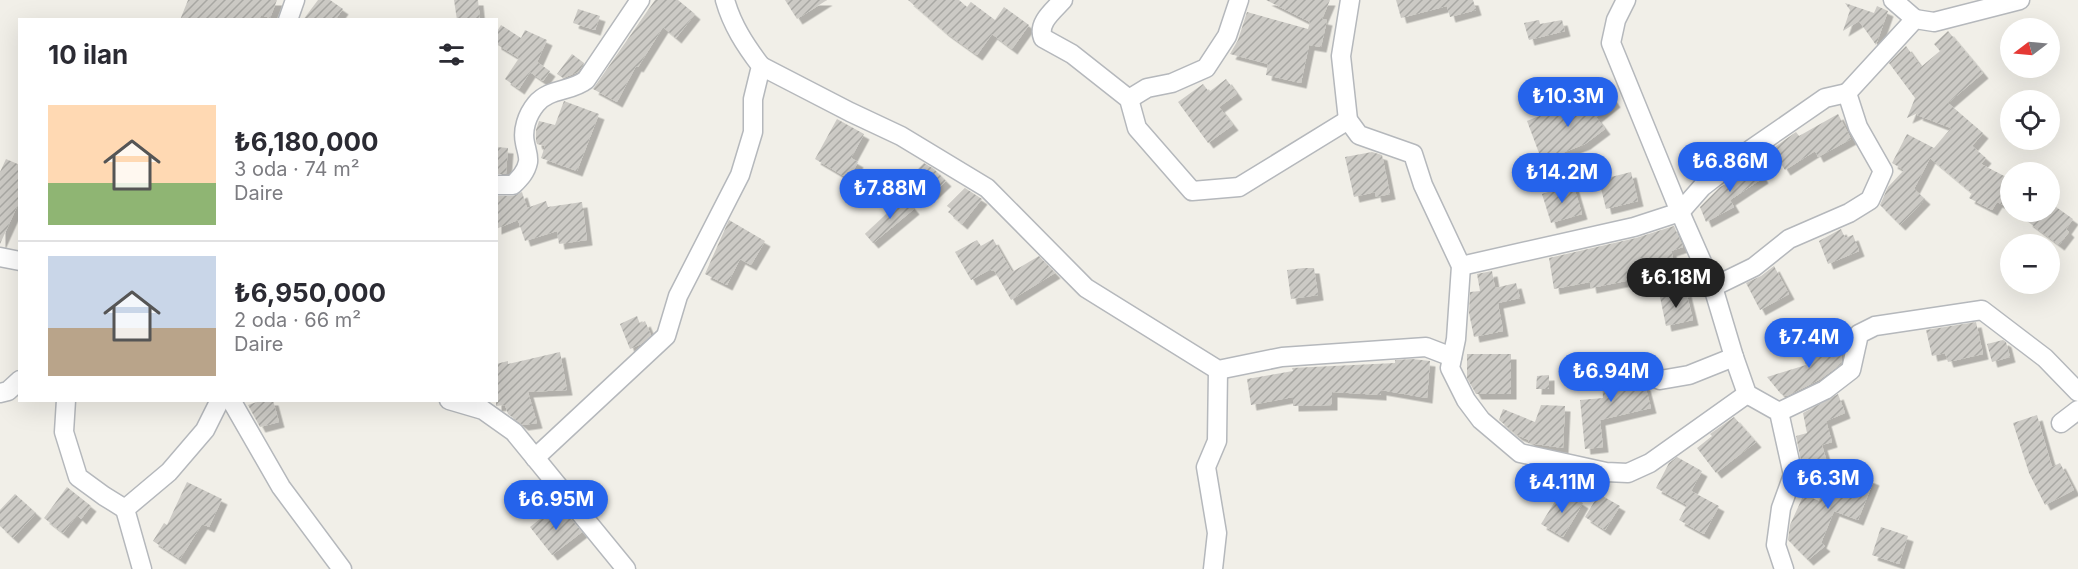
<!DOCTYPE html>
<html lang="tr">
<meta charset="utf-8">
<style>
:root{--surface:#fff;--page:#f2f2f3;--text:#2b2b33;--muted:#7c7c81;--line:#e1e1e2;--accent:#2563eb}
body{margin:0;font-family:Inter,sans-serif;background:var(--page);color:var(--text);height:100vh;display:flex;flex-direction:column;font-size:22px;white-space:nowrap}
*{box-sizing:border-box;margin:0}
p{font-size:20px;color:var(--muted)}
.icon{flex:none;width:33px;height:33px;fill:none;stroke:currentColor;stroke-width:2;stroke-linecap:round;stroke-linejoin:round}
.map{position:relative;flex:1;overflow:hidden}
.side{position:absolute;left:18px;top:18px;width:480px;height:384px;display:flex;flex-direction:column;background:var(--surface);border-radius:0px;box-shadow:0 6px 24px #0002}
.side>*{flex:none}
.needle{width:39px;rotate:254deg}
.controls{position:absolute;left:2000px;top:18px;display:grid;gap:12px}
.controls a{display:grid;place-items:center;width:60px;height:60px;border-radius:50%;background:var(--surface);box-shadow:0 6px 24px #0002;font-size:30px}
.price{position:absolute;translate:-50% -51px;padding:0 14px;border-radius:21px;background:var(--accent);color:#fff;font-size:20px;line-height:39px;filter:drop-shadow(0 2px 3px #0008)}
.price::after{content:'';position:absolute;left:50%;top:36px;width:18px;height:14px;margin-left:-9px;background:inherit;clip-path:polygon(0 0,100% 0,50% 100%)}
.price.selected{background:#222;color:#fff}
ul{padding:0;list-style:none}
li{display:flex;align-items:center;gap:18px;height:150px;padding:0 30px}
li+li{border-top:2px solid var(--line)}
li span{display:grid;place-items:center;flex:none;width:168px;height:120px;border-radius:0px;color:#555}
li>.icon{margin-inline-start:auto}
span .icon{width:72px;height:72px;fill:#fffc;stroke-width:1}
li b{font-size:26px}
h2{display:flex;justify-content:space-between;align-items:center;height:72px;padding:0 30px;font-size:26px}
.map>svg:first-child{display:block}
</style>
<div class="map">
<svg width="2078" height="569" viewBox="0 0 2078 569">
<defs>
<pattern id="building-hatch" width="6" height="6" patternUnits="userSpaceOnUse" patternTransform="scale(1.5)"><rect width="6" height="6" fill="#cccac5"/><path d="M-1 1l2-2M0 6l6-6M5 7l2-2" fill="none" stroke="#a9a8a4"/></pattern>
<filter id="shadow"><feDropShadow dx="5.5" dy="5.5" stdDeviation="0" flood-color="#0004"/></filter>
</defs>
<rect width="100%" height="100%" fill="#f1efe8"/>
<g fill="url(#building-hatch)" filter="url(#shadow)">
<polygon points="188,0 277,0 270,18 261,15 259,20 180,20"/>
<polygon points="318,0 330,0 343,9 335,20 303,20"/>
<polygon points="454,0 478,0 480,20 457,20"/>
<polygon points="655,0 678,0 695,14 676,38 663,27 638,67 636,66 617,102 593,89"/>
<polygon points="785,0 827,0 797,19"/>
<polygon points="908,0 959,0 967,7 971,2 995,20 1004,7 1029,25 1012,49 992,34 977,55 945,32"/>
<polygon points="1266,0 1330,0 1322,19 1327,20 1321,47 1309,45 1301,83 1266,75 1268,64 1230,54 1238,40 1247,12 1308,29 1310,22"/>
<polygon points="1396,0 1473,0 1476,10 1450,17 1447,6 1401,18"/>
<polygon points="1845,3 1874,13 1877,6 1888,11 1876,45 1859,21 1843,31 1850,10"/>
<polygon points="578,9 600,16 595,30 573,23"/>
<polygon points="1539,20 1540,24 1562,20 1565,31 1529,40 1524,23"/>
<polygon points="501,25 521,38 525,30 547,40 537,62 550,71 543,81 530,72 519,89 505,79 519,58 496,44 496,33"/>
<polygon points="1948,31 1983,73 1948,103 1983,133 1972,146 1986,158 1981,164 2010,179 2010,208 1997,202 1992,210 1969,198 1972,193 1930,158 1914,189 1925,199 1900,225 1880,205 1888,187 1904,170 1892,163 1907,134 1934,148 1951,128 1917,115 1918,113 1907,118 1915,98 1889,63 1906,46 1921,67 1940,51 1934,44"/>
<polygon points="572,54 584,63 578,72 563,78 557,74"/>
<polygon points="1226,79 1237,94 1219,107 1233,125 1208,143 1178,102 1203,84 1209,92"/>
<polygon points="1607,90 1615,102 1596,117 1605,129 1585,144 1542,161 1527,121 1564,106 1568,119"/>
<polygon points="564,101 599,114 577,171 541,158 545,146 537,144 536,141 536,130 539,121 555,125"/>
<polygon points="1838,114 1851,139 1818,157 1815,151 1785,170 1772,149 1796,132 1799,136"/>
<polygon points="837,119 864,134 851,158 858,162 849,179 815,159"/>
<polygon points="496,147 508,148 506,174 496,174"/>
<polygon points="1372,152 1382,155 1390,194 1376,197 1375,192 1354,197 1345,157"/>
<polygon points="6,159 20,165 20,200 0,244 0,172"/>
<polygon points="1753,162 1763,178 1730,200 1734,207 1706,222 1700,207 1720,187 1740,177 1738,174"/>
<polygon points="924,163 934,169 946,181 932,194 924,188 916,196 904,183"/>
<polygon points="1631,172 1638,201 1606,209 1599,180"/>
<polygon points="1573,184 1582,214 1551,223 1542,194"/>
<polygon points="965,188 982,199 962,224 948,212 951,209 947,206"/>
<polygon points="522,192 527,208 546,201 548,207 582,202 587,240 559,244 557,231 525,241 518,220 496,229 496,196 513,196"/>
<polygon points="904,197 914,209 873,243 865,234"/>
<polygon points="2049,202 2073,219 2066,229 2069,232 2059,245 2027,221 2034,212 2049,212"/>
<polygon points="729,220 765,241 751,265 740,259 727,285 705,274"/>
<polygon points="1674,226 1683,247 1671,251 1676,268 1656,275 1591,288 1590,282 1554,289 1549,258 1636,238"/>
<polygon points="1841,229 1845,238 1853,235 1859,251 1828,264 1819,241"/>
<polygon points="993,239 1012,272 1039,256 1055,273 1011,300 994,270 992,271 991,269 971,280 955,252 977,240 981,246"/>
<polygon points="1774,266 1789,294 1760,310 1746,283 1761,276"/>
<polygon points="1304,268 1314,268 1318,295 1291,299 1287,270"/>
<polygon points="1492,271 1495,288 1516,283 1520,298 1498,303 1503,331 1474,337 1469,313 1470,292 1480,291 1477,274"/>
<polygon points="1686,291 1693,320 1666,326 1660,297"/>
<polygon points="637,316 640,324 645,321 651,335 641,344 630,349 620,324"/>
<polygon points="1976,322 1983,354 1948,362 1945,353 1932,356 1926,330"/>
<polygon points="1835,340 1842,358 1841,364 1819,380 1787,396 1781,394 1767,377 1806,365 1802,353"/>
<polygon points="2003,340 2006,342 2010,357 1992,362 1987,344"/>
<polygon points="560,352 567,390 528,392 537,423 523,425 508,414 505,405 496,406 496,364 508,361 508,364"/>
<polygon points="1467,354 1511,354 1511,394 1476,394 1467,378"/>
<polygon points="1617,357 1618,383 1635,379 1645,385 1651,408 1600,420 1603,447 1585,449 1580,400 1603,398 1601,360"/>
<polygon points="1412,359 1430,361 1427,398 1381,390 1381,395 1332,392 1332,405 1293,406 1293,397 1251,405 1247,379 1293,371 1292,368 1395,363 1395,360"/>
<polygon points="1549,375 1549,389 1536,389 1537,376"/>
<polygon points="1838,394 1845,413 1826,421 1832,442 1822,445 1829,469 1804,476 1796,436 1807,433 1803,413"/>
<polygon points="263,400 273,400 279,422 260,427 248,405"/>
<polygon points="1541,405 1565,406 1563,448 1528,443 1529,440 1517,435 1499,420 1503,409 1535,422"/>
<polygon points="2037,415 2052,467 2060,463 2074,490 2045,505 2029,473 2013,423"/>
<polygon points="1734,417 1756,442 1716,473 1697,448 1712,436 1710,434"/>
<polygon points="1677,457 1702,471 1691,491 1719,506 1704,534 1679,520 1687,505 1656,488 1669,463"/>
<polygon points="1848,469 1874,480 1858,520 1834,511 1821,543 1825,546 1808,560 1788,540 1790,525 1804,494 1819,501 1831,471 1845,476"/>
<polygon points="187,482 222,499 209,527 202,524 180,559 153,541 164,523 167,525"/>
<polygon points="67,487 91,506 81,519 77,515 63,533 44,518"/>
<polygon points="1562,490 1583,503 1563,537 1541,524"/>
<polygon points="15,494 36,513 13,538 0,526 0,510"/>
<polygon points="1599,494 1620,506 1605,530 1585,517"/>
<polygon points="562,509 582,532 552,555 530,527 545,515 549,519"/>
<polygon points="1881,527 1908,536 1899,564 1872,555"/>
</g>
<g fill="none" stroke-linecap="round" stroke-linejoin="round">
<g stroke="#b5b8bc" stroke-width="21">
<g id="minor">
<path d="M1063 0C1053 11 1037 23 1043 38L1072 54 1129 99 1137 128 1192 191 1239 187 1348 120"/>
<polyline points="1350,0 1341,56 1348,120 1359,135 1413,154 1423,185 1461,266 1456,339 1450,368 1466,400 1481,420 1520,453 1606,472 1628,473 1650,463 1747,394"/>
<polyline points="1626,0 1616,20 1611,43 1680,212 1713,287 1734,357 1747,394 1779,412 1793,475 1781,508 1776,545 1784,569"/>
<polyline points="1893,0 1915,19"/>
<polyline points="288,20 295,0"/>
<polyline points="761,66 850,112 901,136 987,188 1086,288 1218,370 1282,357 1426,347 1452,357"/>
<polyline points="1129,99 1147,88 1172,83 1206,68 1227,36 1239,0"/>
<path d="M496 185H513C520 178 526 172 528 162 529 156 526 149 525 143 522 130 527 115 536 104 549 88 571 92 586 80L640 0"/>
<polyline points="0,257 20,261"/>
<polyline points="1461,266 1634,227 1680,212 1702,187 1750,150 1825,98 1847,93"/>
<polyline points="1713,287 1754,267 1789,239 1849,213 1870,200 1883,171 1858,127 1847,93 1915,19 1934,22 2020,0"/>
<polyline points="1642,371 1660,380 1689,375 1734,357"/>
<polyline points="0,393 8,391 20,380"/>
<polyline points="66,400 64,432 78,477 104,496 125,509"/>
<polyline points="231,400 281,487 342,569"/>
<polyline points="449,400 483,410 514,432 626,569"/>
<polyline points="1779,412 1825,390 1851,370 1859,334 1875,326 1982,310 2045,358 2078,392"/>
<polyline points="2061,423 2078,410"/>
<path d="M535 458 666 336 678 296 740 175 753 132V99L761 66C745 45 732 25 725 0"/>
<polyline points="142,569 125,509 169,472 205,430 220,400"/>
<polyline points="1213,569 1217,533 1206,467 1217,441 1218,370"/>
</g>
</g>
<use href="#minor" stroke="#fff" stroke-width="18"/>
</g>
</svg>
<div class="controls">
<a><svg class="needle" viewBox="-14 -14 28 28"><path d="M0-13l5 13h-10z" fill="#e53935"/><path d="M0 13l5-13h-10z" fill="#7c7c81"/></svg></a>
<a><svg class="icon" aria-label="locate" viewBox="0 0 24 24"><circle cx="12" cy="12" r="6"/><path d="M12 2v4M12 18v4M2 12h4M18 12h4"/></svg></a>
<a>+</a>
<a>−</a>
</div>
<b class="price" style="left:1568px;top:128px">₺10.3M</b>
<b class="price" style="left:1730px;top:193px">₺6.86M</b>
<b class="price" style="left:1562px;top:204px">₺14.2M</b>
<b class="price" style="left:890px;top:220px">₺7.88M</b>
<b class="price selected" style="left:1676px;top:309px">₺6.18M</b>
<b class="price" style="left:1809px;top:369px">₺7.4M</b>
<b class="price" style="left:1611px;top:403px">₺6.94M</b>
<b class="price" style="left:1828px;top:510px">₺6.3M</b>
<b class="price" style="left:1562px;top:514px">₺4.11M</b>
<b class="price" style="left:556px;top:531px">₺6.95M</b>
<section class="side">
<h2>10 ilan<svg class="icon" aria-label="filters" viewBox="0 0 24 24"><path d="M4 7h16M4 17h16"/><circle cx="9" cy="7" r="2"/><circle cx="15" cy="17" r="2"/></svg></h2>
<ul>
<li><span style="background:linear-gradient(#ffd9b3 65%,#8fb573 0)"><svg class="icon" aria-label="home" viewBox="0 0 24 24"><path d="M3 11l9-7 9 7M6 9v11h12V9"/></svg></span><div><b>₺6,180,000</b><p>3 oda · 74 m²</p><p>Daire</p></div></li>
<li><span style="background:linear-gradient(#c9d6e8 60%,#b9a48a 0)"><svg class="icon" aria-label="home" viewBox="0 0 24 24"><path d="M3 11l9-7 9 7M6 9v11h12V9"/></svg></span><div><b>₺6,950,000</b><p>2 oda · 66 m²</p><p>Daire</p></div></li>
</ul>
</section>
</div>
